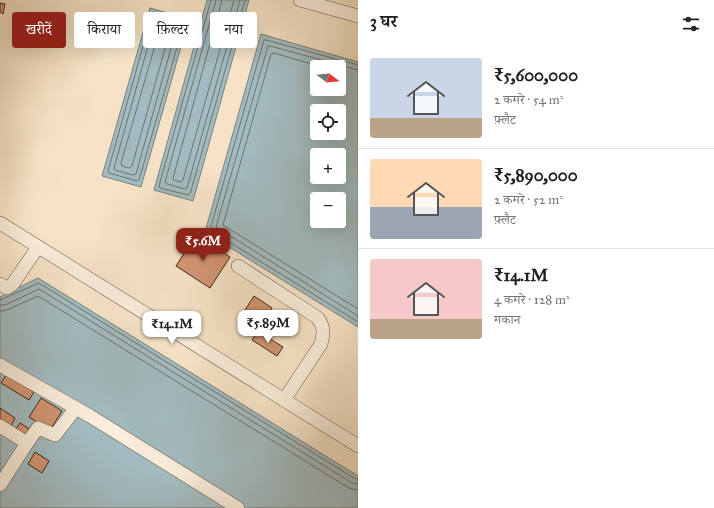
<!DOCTYPE html>
<html lang="hi">
<meta charset="utf-8">
<style>
:root{--surface:#fff;--page:#f6f6f6;--text:#202124;--muted:#757577;--line:#e0e0e0;--accent:#8f2418}
body{margin:0;font-family:"IM FELL Great Primer","Noto Serif Devanagari",serif;background:var(--page);color:var(--text);height:100vh;display:flex;flex-direction:column;font-size:15px;white-space:nowrap}
*{box-sizing:border-box;margin:0}
p{font-size:13px;color:var(--muted)}
.icon{flex:none;width:22px;height:22px;fill:none;stroke:currentColor;stroke-width:2;stroke-linecap:round;stroke-linejoin:round}
.map{position:relative;flex:1;overflow:hidden}
.sheet{display:flex;flex-direction:column;background:var(--surface);width:356px}
.sheet>*{flex:none}
.banner{position:absolute;left:12px;top:12px;width:286px;height:36px;display:flex;gap:8px}
.needle{width:26px;rotate:106deg}
.buttons{position:absolute;left:310px;top:60px;display:grid;gap:8px}
.buttons a{display:grid;place-items:center;width:36px;height:36px;border-radius:4px;background:var(--surface);box-shadow:0 4px 16px #0002;font-size:20px}
.price{position:absolute;translate:-50% -34px;padding:0 9px;border-radius:8px;background:#fff;color:#222;font-size:13px;line-height:26px;filter:drop-shadow(0 1px 2px #0008)}
.price::after{content:'';position:absolute;left:50%;top:24px;width:12px;height:9px;margin-left:-6px;background:inherit;clip-path:polygon(0 0,100% 0,50% 100%)}
.price.selected{background:var(--accent);color:#fff}
ul{padding:0;list-style:none}
li{display:flex;align-items:center;gap:12px;height:100px;padding:0 12px}
li+li{border-top:1px solid var(--line)}
li span{display:grid;place-items:center;flex:none;width:112px;height:80px;border-radius:4px;color:#555}
li>.icon{margin-inline-start:auto}
span .icon{width:48px;height:48px;fill:#fffc;stroke-width:1}
li b{font-size:17px}
h2{display:flex;justify-content:space-between;align-items:center;height:48px;padding:0 12px;font-size:17px}
.pill{padding:0 14px;border-radius:4px;background:var(--surface);box-shadow:0 4px 16px #0002;font-size:14px;line-height:36px}
.pill.selected{background:var(--accent);color:#fff}
main{display:flex;flex:1;min-height:0}
.map>svg:first-child{display:block}
</style>
<main>
<div class="map">
<svg width="358" height="508" viewBox="0 0 358 508">
<rect width="100%" height="100%" fill="#f6e3c7"/>
<filter id="stains"><feTurbulence type="fractalNoise" baseFrequency=".005" numOctaves="4"/><feColorMatrix values="0 0 0 0 .2 0 0 0 0 .09 0 0 0 0 .02 0 0 0 .5 -.17"/></filter>
<radialGradient id="worn" r=".72"><stop offset=".6" stop-color="#630" stop-opacity="0"/><stop offset="1" stop-color="#630" stop-opacity=".3"/></radialGradient>
<g fill="#a2bbc0" stroke="#78817e" fill-rule="evenodd">
<polygon points="207,0 249,0 193,201 154,190"/>
<polygon points="150,8 189,19 141,187 102,176"/>
<path d="M261 34 358 62V327L205 232ZM317 67H339V89H317ZM317 111H339V133H317ZM317 155H339V177H317ZM317 199H339V221H317Z"/>
<polygon points="38,278 358,476 358,508 0,508 0,297"/>
</g>
<g fill="none" stroke-linecap="round" stroke-linejoin="round">
<g stroke="#6e736d" stroke-width="1">
<polyline points="211,0 159,186 160,188 188,195 190,194 245,0"/>
<polyline points="216,0 165,182 167,184 185,189 187,188 240,0"/>
<polyline points="222,0 173,178 174,180 180,182 183,180 234,0"/>
<polygon points="154,13 182,21 184,23 139,180 137,181 109,173 108,171 152,14"/>
<polygon points="158,19 176,24 177,27 136,174 133,175 115,170 114,168 155,21"/>
<polygon points="162,27 169,29 170,31 132,166 129,168 122,166 121,163 160,28"/>
<polyline points="358,65 266,40 264,40 210,230 358,322"/>
<polyline points="322,67 274,53 271,54 223,225 358,309"/>
<polyline points="358,70 270,46 268,46 216,227 358,316"/>
<polyline points="0,300 39,283 354,478 358,479"/>
<polyline points="0,305 5,305 39,289 352,483 358,484"/>
<polyline points="0,311 7,310 38,296 349,488 358,490"/>
</g>
</g>
<g fill="#d29572" stroke="#3a2b1a">
<polygon points="0,3 5,4 3,14 0,12"/>
<polygon points="196,235 230,257 210,288 176,266"/>
<polygon points="254,296 272,308 267,317 257,310 251,318 243,313"/>
<polygon points="258,331 283,347 277,356 252,340"/>
<polygon points="6,375 34,392 29,400 1,383"/>
<polygon points="41,398 62,411 50,430 29,417"/>
<polygon points="0,408 15,418 11,426 0,420"/>
<polygon points="20,423 31,430 27,436 16,429"/>
<polygon points="35,452 49,461 42,473 28,464"/>
</g>
<g fill="none" stroke-linecap="round" stroke-linejoin="round">
<g stroke="#695945" stroke-width="14">
<g id="minor">
<polyline points="300,0 358,16"/>
<polyline points="0,223 358,446"/>
<path d="M238 266 318 318C324 327 324 333 321 344L284 400"/>
<polyline points="0,284 7,288 12,285 38,247"/>
<polyline points="0,365 90,416 238,508"/>
<polyline points="0,426 27,443"/>
<polyline points="0,485 27,443 38,428 55,435 76,408"/>
</g>
</g>
<use href="#minor" stroke="#f9eddb" stroke-width="13"/>
</g>
<rect width="100%" height="100%" filter="url(#stains)"/>
<rect width="100%" height="100%" fill="url(#worn)"/>
</svg>
<div class="buttons">
<a><svg class="needle" viewBox="-14 -14 28 28"><path d="M0-13l5 13h-10z" fill="#e53935"/><path d="M0 13l5-13h-10z" fill="#757577"/></svg></a>
<a><svg class="icon" aria-label="locate" viewBox="0 0 24 24"><circle cx="12" cy="12" r="6"/><path d="M12 2v4M12 18v4M2 12h4M18 12h4"/></svg></a>
<a>+</a>
<a>−</a>
</div>
<b class="price selected" style="left:203px;top:262px">₹5.6M</b>
<b class="price" style="left:268px;top:344px">₹5.89M</b>
<b class="price" style="left:172px;top:345px">₹14.1M</b>
<div class="banner">
<a class="pill selected">खरीदें</a>
<a class="pill">किराया</a>
<a class="pill">फ़िल्टर</a>
<a class="pill">नया</a>
</div>
</div>
<section class="sheet">
<h2>3 घर<svg class="icon" aria-label="filters" viewBox="0 0 24 24"><path d="M4 7h16M4 17h16"/><circle cx="9" cy="7" r="2"/><circle cx="15" cy="17" r="2"/></svg></h2>
<ul>
<li><span style="background:linear-gradient(#c9d6e8 75%,#b9a48a 0)"><svg class="icon" aria-label="home" viewBox="0 0 24 24"><path d="M3 11l9-7 9 7M6 9v11h12V9"/></svg></span><div><b>₹5,600,000</b><p>2 कमरे · 54 m²</p><p>फ़्लैट</p></div></li>
<li><span style="background:linear-gradient(#ffd9b3 60%,#9aa5b1 0)"><svg class="icon" aria-label="home" viewBox="0 0 24 24"><path d="M3 11l9-7 9 7M6 9v11h12V9"/></svg></span><div><b>₹5,890,000</b><p>2 कमरे · 52 m²</p><p>फ़्लैट</p></div></li>
<li><span style="background:linear-gradient(#f6c9c9 75%,#b9a48a 0)"><svg class="icon" aria-label="home" viewBox="0 0 24 24"><path d="M3 11l9-7 9 7M6 9v11h12V9"/></svg></span><div><b>₹14.1M</b><p>4 कमरे · 128 m²</p><p>मकान</p></div></li>
</ul>
</section>
</main>
